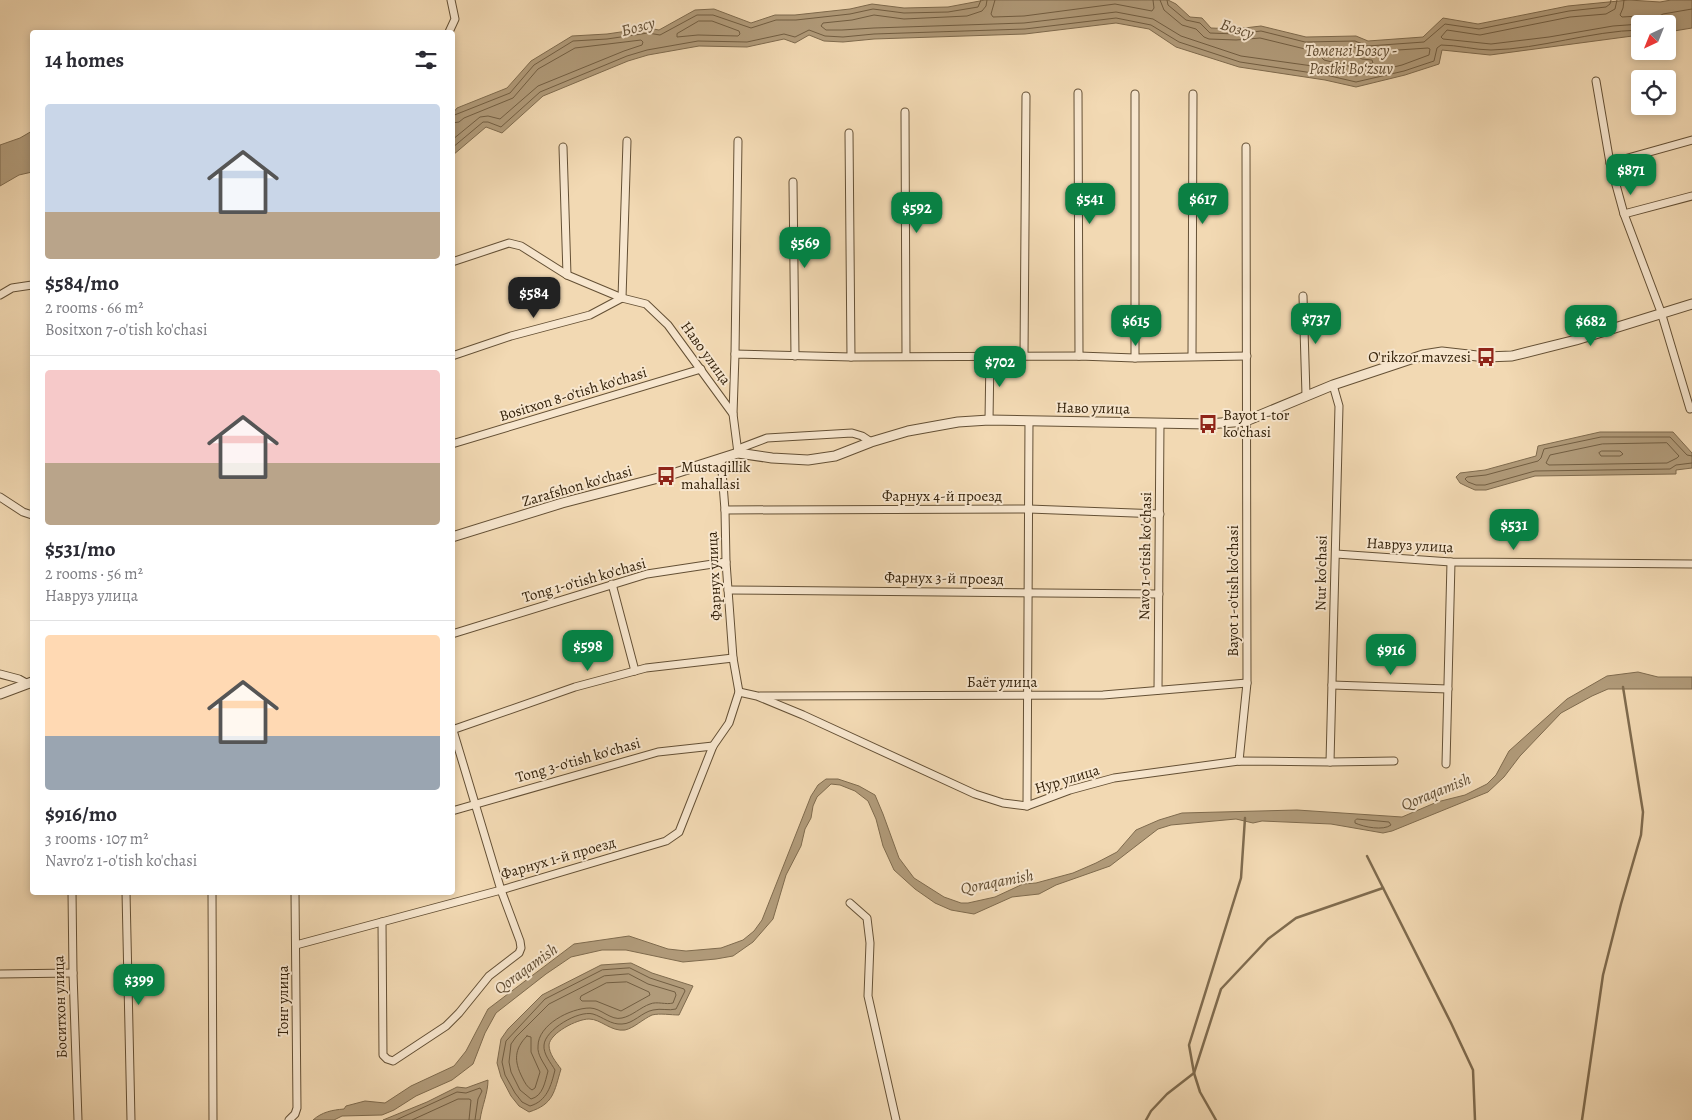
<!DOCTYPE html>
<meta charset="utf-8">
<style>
:root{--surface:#fff;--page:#f2f2f3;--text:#2b2b33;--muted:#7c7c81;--line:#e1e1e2;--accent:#0b8043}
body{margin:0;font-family:Alegreya,serif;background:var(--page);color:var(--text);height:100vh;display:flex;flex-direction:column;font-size:19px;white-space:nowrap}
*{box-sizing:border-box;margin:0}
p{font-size:16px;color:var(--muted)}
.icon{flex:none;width:28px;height:28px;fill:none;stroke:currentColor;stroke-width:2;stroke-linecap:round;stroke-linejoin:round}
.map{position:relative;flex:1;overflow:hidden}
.sheet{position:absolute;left:30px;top:30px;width:425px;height:865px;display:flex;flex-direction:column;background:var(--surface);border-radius:5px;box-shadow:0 2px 8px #0003}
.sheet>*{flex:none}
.needle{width:32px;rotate:223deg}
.controls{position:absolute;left:1631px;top:15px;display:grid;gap:10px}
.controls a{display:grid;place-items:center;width:45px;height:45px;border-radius:5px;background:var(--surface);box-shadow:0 2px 8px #0003;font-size:25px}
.price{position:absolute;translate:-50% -42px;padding:0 11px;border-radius:10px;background:var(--accent);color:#fff;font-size:16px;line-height:32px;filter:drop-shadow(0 1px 2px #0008)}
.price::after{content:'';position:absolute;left:50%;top:30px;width:15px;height:11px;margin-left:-8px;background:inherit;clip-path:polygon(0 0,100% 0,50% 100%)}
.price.current{background:#222;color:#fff}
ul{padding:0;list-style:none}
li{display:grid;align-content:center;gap:10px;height:265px;padding:0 15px}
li+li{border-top:1px solid var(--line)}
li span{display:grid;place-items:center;height:155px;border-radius:5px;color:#555}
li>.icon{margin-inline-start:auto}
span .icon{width:90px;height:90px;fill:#fffc;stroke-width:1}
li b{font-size:21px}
h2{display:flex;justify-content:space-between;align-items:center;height:60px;padding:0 15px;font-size:21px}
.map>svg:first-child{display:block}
</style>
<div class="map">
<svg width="1692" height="1120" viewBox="0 0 1692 1120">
<rect width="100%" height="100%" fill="#f2d9b3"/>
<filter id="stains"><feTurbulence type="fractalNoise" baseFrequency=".004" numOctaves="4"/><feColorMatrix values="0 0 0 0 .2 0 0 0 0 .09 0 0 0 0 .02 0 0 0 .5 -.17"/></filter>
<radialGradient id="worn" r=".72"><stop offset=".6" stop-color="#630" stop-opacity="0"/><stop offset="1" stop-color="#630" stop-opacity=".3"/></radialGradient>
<g fill="#b19b7a" stroke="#7f6b4e">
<polygon points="985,0 1168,0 1176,4 1190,17 1202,18 1211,28 1236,29 1261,26 1306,37 1356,36 1368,41 1423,37 1443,18 1478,24 1568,6 1629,0 1660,2 1671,0 1692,0 1692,28 1668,32 1668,24 1640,24 1640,35 1490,55 1442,50 1439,64 1405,75 1356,87 1325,80 1239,67 1176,47 1149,29 1116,23 1025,34 874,39 843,42 824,41 809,35 795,43 784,39 747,47 699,46 648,55 628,61 543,96 502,133 486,127 453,155 453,113 457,108 507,88 531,61 572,36 607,34 648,28 659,30 695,10 714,9 751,23 775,15 795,15 850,9 872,4 904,8 948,7"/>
<polygon points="32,131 32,172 19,175 0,186 0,145 20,138"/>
<polygon points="1600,432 1673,432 1692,453 1692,468 1676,470 1676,474 1535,476 1486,490 1475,490 1466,486 1460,483 1456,477 1460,473 1485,470 1536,456 1538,446"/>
<path d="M1638 672 1658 677H1692V689H1608L1592 696 1561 713 1520 756 1504 777 1488 792 1392 831 1383 833 1331 824 1262 821 1253 823 1236 819 1171 825 1158 829 1110 866 1056 885 1039 894 1012 897 974 914 951 910 935 903 915 889 894 870 883 846 876 819 868 801 855 791 840 785 831 784 817 797 813 806 811 818 805 829 801 846 786 875 773 919 753 942 733 956 716 959 683 962 626 950H602L571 957 546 974 496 1013 485 1033 473 1064 452 1080 416 1096 394 1110 382 1115 342 1116 334 1120H313C322 1112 332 1110 344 1109L346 1106 365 1101 385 1103 411 1086 454 1066 466 1051 488 1009 574 944 629 936 668 949 686 951 721 948 743 940 754 931 762 920 811 796 818 785 826 779H838L859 786 875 795 883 814 899 858 914 878 944 897 961 903H968L995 897 1023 884 1036 883 1073 873 1096 863 1117 852 1136 830 1159 820 1182 813 1297 810 1402 817 1437 802 1465 795 1487 784 1496 775 1509 751 1567 699 1607 676Z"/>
<path d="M631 963 652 973 693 986 679 1015C671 1015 660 1013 652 1015 643 1019 634 1028 625 1030 611 1032 601 1019 589 1019 577 1019 550 1033 549 1045 549 1054 556 1062 561 1069 554 1092 554 1104 529 1112L519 1106 511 1096 501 1077 497 1063 501 1039 508 1029 542 995 601 965Z"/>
<path d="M488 1080C488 1093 482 1106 480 1120H383L427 1102 457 1087 466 1088Z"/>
</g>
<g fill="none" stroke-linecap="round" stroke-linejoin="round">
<g stroke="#725e42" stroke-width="1">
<polyline points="987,0 986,6 982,11 967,16 904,19 874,15 852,20 823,23 821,26 826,30 842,30 874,28 1024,23 1116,12 1153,19 1181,36 1241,56 1327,68 1356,76 1402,65 1429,55 1430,49 1428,48 1368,52 1354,47 1305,49 1260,38 1236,40 1209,39 1204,37 1196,29 1182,25 1164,10 1160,0"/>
<polyline points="995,0 991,14 993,17 1024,16 1115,4 1152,11 1154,8 1153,0"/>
<polyline points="1167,0 1168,5 1186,20 1200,23 1210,33 1236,34 1261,31 1305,42 1355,41 1368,46 1424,42 1445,24 1479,29 1569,11 1606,7 1610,4 1611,0"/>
<polyline points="1617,0 1615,9 1606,14 1570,17 1480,35 1447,30 1441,37 1443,39 1491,44 1549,37 1613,26 1641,24"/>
<polyline points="1624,0 1623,8 1620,15 1622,17 1640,16 1652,20 1663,14 1692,9"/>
<polygon points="699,21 712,21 739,31 740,34 738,36 698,35 677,37 677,34"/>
<polygon points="1352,54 1362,59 1372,60 1373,63 1356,68 1324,60 1322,58 1324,56"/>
<polyline points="452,116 510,93 534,65 573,41 607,39 648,33 660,35 697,15 713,15 751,28 776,20 796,20 850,14 873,9 904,13 948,12 978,7 981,0"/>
<polyline points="452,123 459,122 464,118 513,98 538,69 575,48 641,40 643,42 642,45 624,51 538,86 500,119 488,116 480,117 452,140"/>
<path d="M452 148 483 122H488L501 127 540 92 627 56 647 50 698 41 747 42 784 34 795 37 809 30 825 36 843 37 874 34 1025 29 1116 18 1151 25 1179 42 1240 62 1326 75 1356 82 1404 71 1434 61 1437 48 1441 45C1458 45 1475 50 1491 50 1541 49 1590 31 1640 30"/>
<polygon points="1667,443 1679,456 1677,458 1667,463 1549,465 1546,463 1550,455 1602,444"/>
<polygon points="1602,451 1620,451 1623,454 1620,456 1601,456 1599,453"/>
<polyline points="1692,456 1687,455 1670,437 1601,437 1544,449 1541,458 1538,461 1486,475 1467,477 1465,479 1468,482 1476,485 1485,485 1535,471 1670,469 1676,465 1692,463"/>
<path d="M1357 819 1389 822 1391 825C1383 831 1364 827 1355 823V821Z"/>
<path d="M630 968 650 978 684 989 685 991 676 1009C669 1011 661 1008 653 1010 642 1012 633 1024 622 1024 611 1025 603 1017 593 1014 578 1010 545 1030 544 1045 543 1054 551 1063 555 1070 551 1086 547 1101 530 1106L522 1102 515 1093 505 1075 502 1062 506 1041 545 999 602 970Z"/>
<path d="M629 974 648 984 675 992 676 995 673 1003C666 1005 657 1001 650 1004 641 1007 632 1016 622 1018 611 1021 601 1008 590 1008 570 1008 538 1025 538 1046 537 1055 544 1063 548 1071 545 1082 543 1096 531 1099L520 1090 511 1072 509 1062 511 1044 516 1037 549 1004 604 976Z"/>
<polygon points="627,982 649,992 650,995 621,1011 596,1001 582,1001 580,999 581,996 606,983"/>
<path d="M527 1036 531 1037V1052L540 1072 535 1088 532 1090C527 1087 525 1083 522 1077 514 1061 514 1049 527 1036Z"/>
<polyline points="396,1120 457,1092 466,1093 480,1088 482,1091 478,1099 475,1120"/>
<polyline points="412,1120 458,1099 469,1099 471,1100 469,1120"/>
</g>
<g stroke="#7f6b4e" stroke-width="2.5">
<polyline points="1367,856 1451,1023 1473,1070 1475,1120"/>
<polyline points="1146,1120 1151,1111 1167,1094 1194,1073 1221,989 1268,939 1296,918 1383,888"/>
<polyline points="1216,1120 1200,1092 1194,1073 1189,1045 1241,878 1245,818"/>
<polyline points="1582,1120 1603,975 1621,904 1641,835 1643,812 1623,687"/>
</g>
<g stroke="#645035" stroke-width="9">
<g id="minor">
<polyline points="449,32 455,19 451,0"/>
<polyline points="1596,81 1610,163 1624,214 1661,312 1690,409"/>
<polyline points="1078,93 1079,356"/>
<polyline points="905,112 906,356"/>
<polyline points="849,133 851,357"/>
<polyline points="563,147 567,275"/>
<polyline points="1610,163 1692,140"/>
<polyline points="793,182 795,356"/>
<polyline points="1624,214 1692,196"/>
<polyline points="452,262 509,243 521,246 567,275 622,298 646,304 668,325 733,414 738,453"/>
<polyline points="0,295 12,288 32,285"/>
<polyline points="1303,296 1306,395"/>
<polyline points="735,354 738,141"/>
<polyline points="452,356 511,336 590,315 622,298 627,141"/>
<polyline points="1024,356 1026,96"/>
<polyline points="1192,356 1193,94"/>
<polyline points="1135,358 1135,94"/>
<polyline points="733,414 735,354 851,357 1079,356 1135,358 1247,356"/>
<polyline points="989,420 990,356"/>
<polyline points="452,444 701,369"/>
<polyline points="738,449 767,438 852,433 862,436 871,442"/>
<polyline points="0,497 23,512 32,515"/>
<polyline points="725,510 1029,509 1160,514"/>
<polyline points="1336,554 1451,562 1692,564"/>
<polyline points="612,584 635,671"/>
<polyline points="728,590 1159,594"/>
<polyline points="452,634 647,574 726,562"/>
<polyline points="0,674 19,679 28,684"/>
<polyline points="1332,685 1448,689"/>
<polyline points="1158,690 1160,423"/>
<polyline points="739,692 757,696 803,715 975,794 1003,803 1027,806 1070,790 1114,778 1239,761 1330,762 1394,761"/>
<polyline points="760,696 1103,695 1247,683"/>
<polyline points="452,730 575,687 646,668 733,658"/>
<polyline points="1239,761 1247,683 1246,147"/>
<polyline points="1330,762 1339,406 1333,385"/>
<polyline points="1446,764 1451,562"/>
<polyline points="1027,806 1029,421"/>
<polyline points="452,811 658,752 713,746"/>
<polyline points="72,892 73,973 78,1120"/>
<polyline points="126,892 131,1120"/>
<polyline points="212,892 213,1120"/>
<polyline points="850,903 867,918 870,943 868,996 896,1120"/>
<polyline points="382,922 383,1055 387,1059 393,1061 446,1026 459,1013 489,976 519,953 521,948 520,941 501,890 452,727"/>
<polyline points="296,945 501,890 666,841 679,832 713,746 729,723 739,692 733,658 726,562 725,510 721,458"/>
<polyline points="0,974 73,973"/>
<polyline points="289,1120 295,1114 297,1108 295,892"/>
</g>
</g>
<g stroke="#645035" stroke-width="11">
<g id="tertiary">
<polyline points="452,537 562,503 666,476 738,453 772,458 808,460 835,456 871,442 908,431 958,422 989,420 1208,424 1246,421 1333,385 1423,355 1442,352 1486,357 1512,356 1576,340 1692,304"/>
<polyline points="0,694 32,682"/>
</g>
</g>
<use href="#minor" stroke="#f7e6ce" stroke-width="7"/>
<use href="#tertiary" stroke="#f7e6ce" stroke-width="9"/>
</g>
<defs>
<g id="bus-bare" transform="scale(1.5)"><path d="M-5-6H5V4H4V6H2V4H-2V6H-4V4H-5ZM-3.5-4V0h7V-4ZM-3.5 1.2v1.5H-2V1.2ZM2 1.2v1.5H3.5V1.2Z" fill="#8f2418" stroke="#f7e6ce" stroke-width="2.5" paint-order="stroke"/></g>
</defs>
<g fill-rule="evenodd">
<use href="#bus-bare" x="1486" y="357"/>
<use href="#bus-bare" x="1208" y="424"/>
<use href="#bus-bare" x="666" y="476"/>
</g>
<g text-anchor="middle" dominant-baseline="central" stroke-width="4" stroke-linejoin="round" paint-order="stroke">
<g font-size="15" fill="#34220b" stroke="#f7e6ce">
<text transform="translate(706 353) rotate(54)">Наво улица</text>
<text transform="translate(573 394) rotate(-17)">Bositxon 8-o'tish ko'chasi</text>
<text transform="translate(1093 408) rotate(1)">Наво улица</text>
<text transform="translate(577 486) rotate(-16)">Zarafshon ko'chasi</text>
<text x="942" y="496">Фарнух 4-й проезд</text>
<text transform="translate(1410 545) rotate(3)">Навруз улица</text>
<text transform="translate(1145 556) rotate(-89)">Navo 1-o'tish ko'chasi</text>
<text transform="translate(1321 573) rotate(-89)">Nur ko'chasi</text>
<text transform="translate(714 576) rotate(-93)">Фарнух улица</text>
<text transform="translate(944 578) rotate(1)">Фарнух 3-й проезд</text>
<text transform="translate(584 580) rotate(-16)">Tong 1-o'tish ko'chasi</text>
<text transform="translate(1233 591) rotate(-90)">Bayot 1-o'tish ko'chasi</text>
<text x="1002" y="682">Баёт улица</text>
<text transform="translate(578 760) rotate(-16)">Tong 3-o'tish ko'chasi</text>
<text transform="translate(1067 779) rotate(-17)">Нур улица</text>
<text transform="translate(558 858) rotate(-16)">Фарнух 1-й проезд</text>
<text transform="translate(283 1001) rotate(-90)">Тонг улица</text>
<text transform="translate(60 1007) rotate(-92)">Боситхон улица</text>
</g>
<g font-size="15" fill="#34220b" stroke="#f7e6ce" text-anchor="start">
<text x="1471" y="357" text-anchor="end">O'rikzor mavzesi</text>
<text x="1223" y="415">Bayot 1-tor<tspan x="1223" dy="17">ko'chasi</tspan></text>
<text x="681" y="467">Mustaqillik<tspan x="681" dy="17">mahallasi</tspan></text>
</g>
<g font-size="16" font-style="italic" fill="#604c32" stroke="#f7e6ce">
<text transform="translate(638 27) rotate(-15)">Бозсу</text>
<text transform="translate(1237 29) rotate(18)">Бозсу</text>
<text x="1351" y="51">Төменгі Бозсу -<tspan x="1351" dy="18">Pastki Boʻzsuv</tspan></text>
<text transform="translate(1436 792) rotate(-22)">Qoraqamish</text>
<text transform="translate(997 882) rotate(-11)">Qoraqamish</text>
<text transform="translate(526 969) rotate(-36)">Qoraqamish</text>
</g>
</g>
<rect width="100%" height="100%" filter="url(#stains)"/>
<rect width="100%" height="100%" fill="url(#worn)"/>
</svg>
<div class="controls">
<a><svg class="needle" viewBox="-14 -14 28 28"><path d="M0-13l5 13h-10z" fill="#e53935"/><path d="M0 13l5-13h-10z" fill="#7c7c81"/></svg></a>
<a><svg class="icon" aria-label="locate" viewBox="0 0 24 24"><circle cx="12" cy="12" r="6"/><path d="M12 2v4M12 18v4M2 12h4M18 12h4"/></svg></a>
</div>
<b class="price" style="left:1631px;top:196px">$871</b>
<b class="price" style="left:1090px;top:225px">$541</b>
<b class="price" style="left:1203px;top:225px">$617</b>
<b class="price" style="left:917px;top:234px">$592</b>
<b class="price" style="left:805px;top:269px">$569</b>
<b class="price current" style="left:534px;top:319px">$584</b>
<b class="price" style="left:1316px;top:345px">$737</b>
<b class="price" style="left:1136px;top:347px">$615</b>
<b class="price" style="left:1591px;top:347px">$682</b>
<b class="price" style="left:1000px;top:388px">$702</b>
<b class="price" style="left:1514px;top:551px">$531</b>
<b class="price" style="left:588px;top:672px">$598</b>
<b class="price" style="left:1391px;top:676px">$916</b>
<b class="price" style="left:139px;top:1006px">$399</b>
<section class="sheet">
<h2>14 homes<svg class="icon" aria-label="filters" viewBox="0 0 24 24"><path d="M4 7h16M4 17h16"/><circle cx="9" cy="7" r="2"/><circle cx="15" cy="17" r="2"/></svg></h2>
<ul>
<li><span style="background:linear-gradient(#c9d6e8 70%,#b9a48a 0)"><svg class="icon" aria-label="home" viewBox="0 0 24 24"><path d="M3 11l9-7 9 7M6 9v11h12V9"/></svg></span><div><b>$584/mo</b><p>2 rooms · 66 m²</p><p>Bositxon 7-o'tish ko'chasi</p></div></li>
<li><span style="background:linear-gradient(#f6c9c9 60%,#b9a48a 0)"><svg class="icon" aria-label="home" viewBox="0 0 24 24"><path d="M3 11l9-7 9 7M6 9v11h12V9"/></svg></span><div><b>$531/mo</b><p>2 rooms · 56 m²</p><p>Навруз улица</p></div></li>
<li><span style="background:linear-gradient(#ffd9b3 65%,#9aa5b1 0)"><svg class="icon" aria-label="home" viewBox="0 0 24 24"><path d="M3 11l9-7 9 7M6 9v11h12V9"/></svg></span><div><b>$916/mo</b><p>3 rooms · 107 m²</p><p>Navro'z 1-o'tish ko'chasi</p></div></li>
</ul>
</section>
</div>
